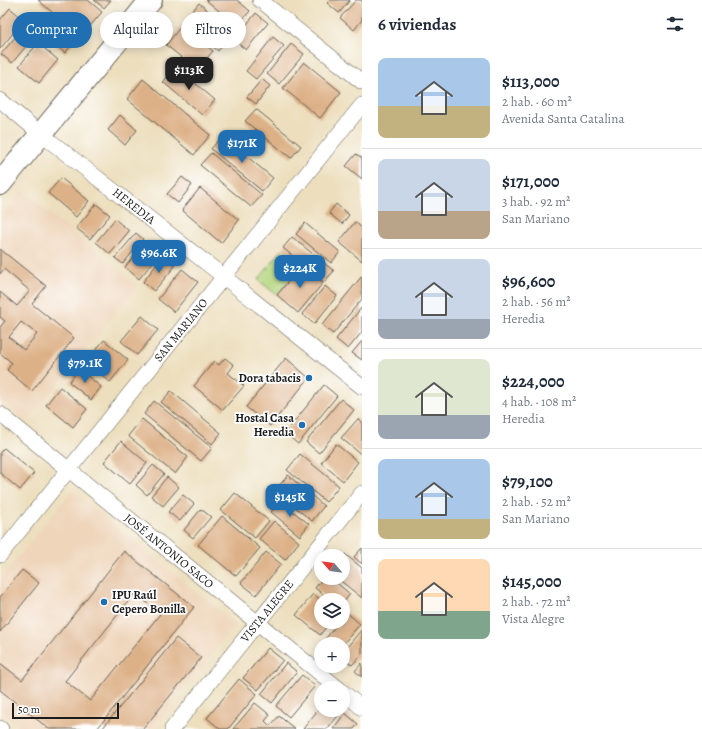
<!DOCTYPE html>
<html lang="es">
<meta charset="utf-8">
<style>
:root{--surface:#fff;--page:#f2f2f3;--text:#1f2937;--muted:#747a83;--line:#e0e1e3;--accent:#1f6fb2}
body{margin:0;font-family:Alegreya,serif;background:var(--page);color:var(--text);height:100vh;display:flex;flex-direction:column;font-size:15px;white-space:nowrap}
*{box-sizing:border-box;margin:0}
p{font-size:13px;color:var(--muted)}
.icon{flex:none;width:22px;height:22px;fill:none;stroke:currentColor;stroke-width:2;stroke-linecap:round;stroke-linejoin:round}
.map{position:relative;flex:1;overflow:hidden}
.sheet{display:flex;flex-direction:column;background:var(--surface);width:340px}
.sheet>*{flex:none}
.hud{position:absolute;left:12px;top:12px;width:290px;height:36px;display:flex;gap:8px}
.needle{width:26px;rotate:298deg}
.buttons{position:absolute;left:314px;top:549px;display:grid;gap:8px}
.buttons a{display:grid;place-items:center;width:36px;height:36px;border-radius:50%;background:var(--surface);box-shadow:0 2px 10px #0003;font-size:20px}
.scale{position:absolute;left:12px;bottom:10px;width:107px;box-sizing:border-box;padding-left:4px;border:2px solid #1c1c1c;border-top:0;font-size:11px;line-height:14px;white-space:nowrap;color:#1c1c1c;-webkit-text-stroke:3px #fff;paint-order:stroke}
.price{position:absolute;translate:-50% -34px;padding:0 9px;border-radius:8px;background:var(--accent);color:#fff;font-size:13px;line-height:26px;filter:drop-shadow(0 1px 2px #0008)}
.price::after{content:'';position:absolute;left:50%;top:24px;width:12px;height:9px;margin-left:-6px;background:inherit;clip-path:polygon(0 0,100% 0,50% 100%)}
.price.on{background:#222;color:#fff}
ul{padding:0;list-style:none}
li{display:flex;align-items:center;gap:12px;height:100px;padding:0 16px}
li+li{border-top:1px solid var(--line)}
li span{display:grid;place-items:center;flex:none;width:112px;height:80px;border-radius:8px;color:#555}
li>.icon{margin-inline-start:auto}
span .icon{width:48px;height:48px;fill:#fffc;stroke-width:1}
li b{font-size:17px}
h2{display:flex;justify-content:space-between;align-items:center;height:48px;padding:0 16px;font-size:17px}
.tag{padding:0 14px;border-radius:18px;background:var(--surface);box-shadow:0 2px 10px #0003;font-size:14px;line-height:36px}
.tag.on{background:var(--accent);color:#fff}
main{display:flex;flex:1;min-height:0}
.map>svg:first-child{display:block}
</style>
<main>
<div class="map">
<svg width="362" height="729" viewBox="0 0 362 729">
<rect width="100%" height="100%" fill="#fff"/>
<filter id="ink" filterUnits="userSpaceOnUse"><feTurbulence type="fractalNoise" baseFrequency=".025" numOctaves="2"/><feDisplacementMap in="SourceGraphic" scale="8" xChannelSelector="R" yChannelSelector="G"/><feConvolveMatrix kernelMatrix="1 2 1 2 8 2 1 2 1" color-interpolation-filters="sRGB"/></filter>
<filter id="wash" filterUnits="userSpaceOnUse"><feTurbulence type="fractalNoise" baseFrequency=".012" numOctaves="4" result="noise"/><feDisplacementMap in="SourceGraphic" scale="16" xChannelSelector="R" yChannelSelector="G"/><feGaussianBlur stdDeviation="0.9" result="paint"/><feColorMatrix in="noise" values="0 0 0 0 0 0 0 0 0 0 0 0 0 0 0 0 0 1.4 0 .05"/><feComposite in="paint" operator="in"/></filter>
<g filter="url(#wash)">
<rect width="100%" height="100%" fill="#eddfbe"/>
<g fill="#efd6bb">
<polygon points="22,191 138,286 27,422 0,400 0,218"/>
<polygon points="72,491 236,624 151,729 22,729 0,711 0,579"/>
</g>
<polygon fill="#b3d67f" stroke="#68794e" points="282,250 300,266 277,295 258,280"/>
<g id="blocks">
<g fill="#ddb187" fill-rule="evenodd">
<polygon points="38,0 88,0 102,12 81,37"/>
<polygon points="94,0 111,0 104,8"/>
<polygon points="206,0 237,0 250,11 237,26"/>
<polygon points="330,0 350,0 339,13 327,3"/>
<polygon points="356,0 362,0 362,20 354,30 340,18"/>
<polygon points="199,3 233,32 218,51 184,22"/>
<polygon points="10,8 24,20 0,49 0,20"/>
<polygon points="256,13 268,23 246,50 234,40"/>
<polygon points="54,22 76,40 65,53 43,35"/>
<polygon points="27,23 38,32 12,63 1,54"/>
<polygon points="182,25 213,51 197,70 166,45"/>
<polygon points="273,37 284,46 256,79 246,71"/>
<polygon points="38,43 58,60 39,83 19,66"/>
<polygon points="291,44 304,54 279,84 267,74"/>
<polygon points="304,62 341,92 320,118 283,88"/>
<polygon points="176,67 215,100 202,115 163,82"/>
<polygon points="143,79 210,135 194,155 127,99"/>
<polygon points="262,79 270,86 256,104 247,97"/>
<polygon points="256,109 301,146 291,158 245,121"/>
<polygon points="120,115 137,130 125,145 108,130"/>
<polygon points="222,136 273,178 262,191 211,149"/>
<polygon points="211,153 262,195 251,207 200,165"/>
<polygon points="356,154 362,158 362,179 346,166"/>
<polygon points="182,177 192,185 178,203 167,194"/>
<polygon points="61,178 89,201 76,217 48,193"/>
<polygon points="200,188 239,220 221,243 182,210"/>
<polygon points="96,204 110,215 90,239 76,228"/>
<polygon points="336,204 349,215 342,224 329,213"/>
<polygon points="115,219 129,231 110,254 96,242"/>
<polygon points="355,222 362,228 362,261 339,242"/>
<polygon points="305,223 340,252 331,263 296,234"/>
<polygon points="136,233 143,239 123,264 115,258"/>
<polygon points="292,237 334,271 324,282 283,248"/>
<polygon points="147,241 161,252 139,279 125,267"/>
<path d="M0 249 46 286 32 304 74 338 32 391 7 370 12 363 0 353V327L5 321 0 317V292L17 306 30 291 4 269 0 274ZM21 322 37 334 24 350 9 337Z"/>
<polygon points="163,256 175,266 154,291 143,282"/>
<polygon points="302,265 323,283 298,313 277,295"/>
<polygon points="182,269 198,282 174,312 158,299"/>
<polygon points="362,276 362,299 333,334 322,325"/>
<polygon points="325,286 337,296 314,324 302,314"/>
<polygon points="362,307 362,332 348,349 336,339"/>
<polygon points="142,316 158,330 137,355 121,341"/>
<polygon points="104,340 128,360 110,382 86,362"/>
<polygon points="362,341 362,360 352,353"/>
<polygon points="225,358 234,365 228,373 244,386 223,410 194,386 214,361 219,365"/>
<polygon points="286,358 309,378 270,426 246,407"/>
<polygon points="79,369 101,387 91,400 69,382"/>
<polygon points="324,385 337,396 298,444 285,433"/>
<polygon points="60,387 87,409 73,427 46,405"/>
<polygon points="171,391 221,433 212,444 161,402"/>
<polygon points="341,399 354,410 319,453 306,442"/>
<polygon points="154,401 212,448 201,461 144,414"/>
<polygon points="142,419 188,457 175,474 128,436"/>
<polygon points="358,419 362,422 362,455 341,438"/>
<polygon points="121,441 147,463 130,484 104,462"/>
<polygon points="336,444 358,462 343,481 321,463"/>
<polygon points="4,448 34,473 20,490 0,473 0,452"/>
<polygon points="300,454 339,486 326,502 287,470"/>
<polygon points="153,465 164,474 147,495 136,485"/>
<polygon points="288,475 324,506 312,521 275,491"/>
<polygon points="167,477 179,487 163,506 151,496"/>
<polygon points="235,493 269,521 255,538 221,510"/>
<polygon points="183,495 194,504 180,521 168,512"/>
<polygon points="280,501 309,524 300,536 271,512"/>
<polygon points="201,509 211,517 193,538 184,530"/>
<polygon points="222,516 260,548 236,576 198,545"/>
<polygon points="274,521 299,542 285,560 259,539"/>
<polygon points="362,548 362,564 354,557"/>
<path d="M124 551 194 607 97 729H49L0 690V663L22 680ZM135 593 160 614 90 701 65 681Z"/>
<polygon points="266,552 281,564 256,595 241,583"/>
<polygon points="345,554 362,568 362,598 337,578 343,578 343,556"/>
<polygon points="22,570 39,583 0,632 0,597"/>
<polygon points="323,578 331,578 350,594 343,603 343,600 330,600 315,588"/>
<polygon points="313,594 321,600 321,622 330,622 320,635 296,615"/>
<polygon points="346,612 360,624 343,644 321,644 339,622 343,622 343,617"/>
<polygon points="362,629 362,654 352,665 343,658 343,652"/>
<polygon points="176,638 201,658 143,729 102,729"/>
<polygon points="268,648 283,660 258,690 243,678"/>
<polygon points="286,663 297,672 272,703 261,694"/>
<polygon points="362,663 362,677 355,671"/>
<polygon points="302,675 315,686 289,717 276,706"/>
<polygon points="239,679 257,694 228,729 220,729 207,718"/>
<polygon points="255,703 270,715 265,721 270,726 279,716 295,729 233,729"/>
<polygon points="321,706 321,710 343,710 327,729 303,729"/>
<polygon points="345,713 358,724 354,729 333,729"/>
</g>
</g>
</g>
<g filter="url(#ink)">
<use href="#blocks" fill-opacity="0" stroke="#656055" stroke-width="1"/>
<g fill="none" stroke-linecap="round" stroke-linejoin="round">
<g stroke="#656055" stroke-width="16">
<g id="street">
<polyline points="260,0 362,82"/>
<polyline points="0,100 41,134 223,276 362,387"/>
<polyline points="0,414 338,688"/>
<polyline points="0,555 362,105"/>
<polyline points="343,692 362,708"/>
<polyline points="0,728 1,729"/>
<polyline points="172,729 362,493"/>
</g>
</g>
<g stroke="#656055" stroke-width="24">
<polyline id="primary" points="0,184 151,0"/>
</g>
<use href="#street" stroke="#fff" stroke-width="15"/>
<use href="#primary" stroke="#fff" stroke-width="22"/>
</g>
</g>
<g fill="#1f6fb2" stroke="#fff" stroke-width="1.5">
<circle cx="309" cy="378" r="4"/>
<circle cx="302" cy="425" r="4"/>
<circle cx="104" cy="602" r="4"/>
</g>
<g text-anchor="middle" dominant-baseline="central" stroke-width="3.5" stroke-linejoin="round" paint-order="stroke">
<g font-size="12" fill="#1c1c1c" stroke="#fff">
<text transform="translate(134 206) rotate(38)">HEREDIA</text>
<text transform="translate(181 330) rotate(-51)">SAN MARIANO</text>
<text transform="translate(169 551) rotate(39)">JOSÉ ANTONIO SACO</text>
<text transform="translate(267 611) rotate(-51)">VISTA ALEGRE</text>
</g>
<g font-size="12" font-weight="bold" fill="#1c1c1c" stroke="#fff" text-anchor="end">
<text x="301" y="378">Dora tabacis</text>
<text x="294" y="418">Hostal Casa<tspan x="294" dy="14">Heredia</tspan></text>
<text x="112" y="595" text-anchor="start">IPU Raúl<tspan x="112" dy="14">Cepero Bonilla</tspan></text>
</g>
</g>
</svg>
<div class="buttons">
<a><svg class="needle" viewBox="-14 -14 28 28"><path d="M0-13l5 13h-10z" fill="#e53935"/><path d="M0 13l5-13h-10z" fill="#747a83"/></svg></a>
<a><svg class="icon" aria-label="layers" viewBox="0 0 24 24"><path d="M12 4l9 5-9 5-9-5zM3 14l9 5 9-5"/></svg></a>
<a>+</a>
<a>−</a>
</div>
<div class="scale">50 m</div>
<b class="price on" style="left:189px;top:91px">$113K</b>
<b class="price" style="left:242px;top:164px">$171K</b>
<b class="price" style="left:159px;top:274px">$96.6K</b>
<b class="price" style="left:300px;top:289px">$224K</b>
<b class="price" style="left:85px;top:384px">$79.1K</b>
<b class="price" style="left:290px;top:518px">$145K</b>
<div class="hud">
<a class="tag on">Comprar</a>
<a class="tag">Alquilar</a>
<a class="tag">Filtros</a>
</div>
</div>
<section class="sheet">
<h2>6 viviendas<svg class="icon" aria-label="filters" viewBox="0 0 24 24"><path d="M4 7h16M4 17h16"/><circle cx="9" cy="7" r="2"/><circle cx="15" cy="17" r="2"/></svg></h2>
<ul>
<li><span style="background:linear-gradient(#a9c7e8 60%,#c2b280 0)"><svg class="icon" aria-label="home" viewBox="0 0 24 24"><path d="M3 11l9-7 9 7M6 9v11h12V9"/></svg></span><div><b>$113,000</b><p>2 hab. · 60 m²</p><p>Avenida Santa Catalina</p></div></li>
<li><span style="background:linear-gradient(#c9d6e8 65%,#b9a48a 0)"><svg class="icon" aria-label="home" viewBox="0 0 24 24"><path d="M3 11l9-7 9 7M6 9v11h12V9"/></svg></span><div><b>$171,000</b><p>3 hab. · 92 m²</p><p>San Mariano</p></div></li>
<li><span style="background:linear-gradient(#c9d6e8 75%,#9aa5b1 0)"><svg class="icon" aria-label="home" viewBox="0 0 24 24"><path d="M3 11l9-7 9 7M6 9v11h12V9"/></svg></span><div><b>$96,600</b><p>2 hab. · 56 m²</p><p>Heredia</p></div></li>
<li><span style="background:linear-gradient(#dfe7d0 70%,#9aa5b1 0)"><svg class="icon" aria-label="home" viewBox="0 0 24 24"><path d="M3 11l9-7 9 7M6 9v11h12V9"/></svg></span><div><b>$224,000</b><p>4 hab. · 108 m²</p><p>Heredia</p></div></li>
<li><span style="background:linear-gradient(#a9c7e8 75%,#c2b280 0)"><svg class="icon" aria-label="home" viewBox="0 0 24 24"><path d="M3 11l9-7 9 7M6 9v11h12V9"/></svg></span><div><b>$79,100</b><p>2 hab. · 52 m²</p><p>San Mariano</p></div></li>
<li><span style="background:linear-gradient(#ffd9b3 65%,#7fa58c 0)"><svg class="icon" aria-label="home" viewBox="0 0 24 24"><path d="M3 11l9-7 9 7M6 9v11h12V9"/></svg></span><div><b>$145,000</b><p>2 hab. · 72 m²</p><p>Vista Alegre</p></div></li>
</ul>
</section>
</main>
